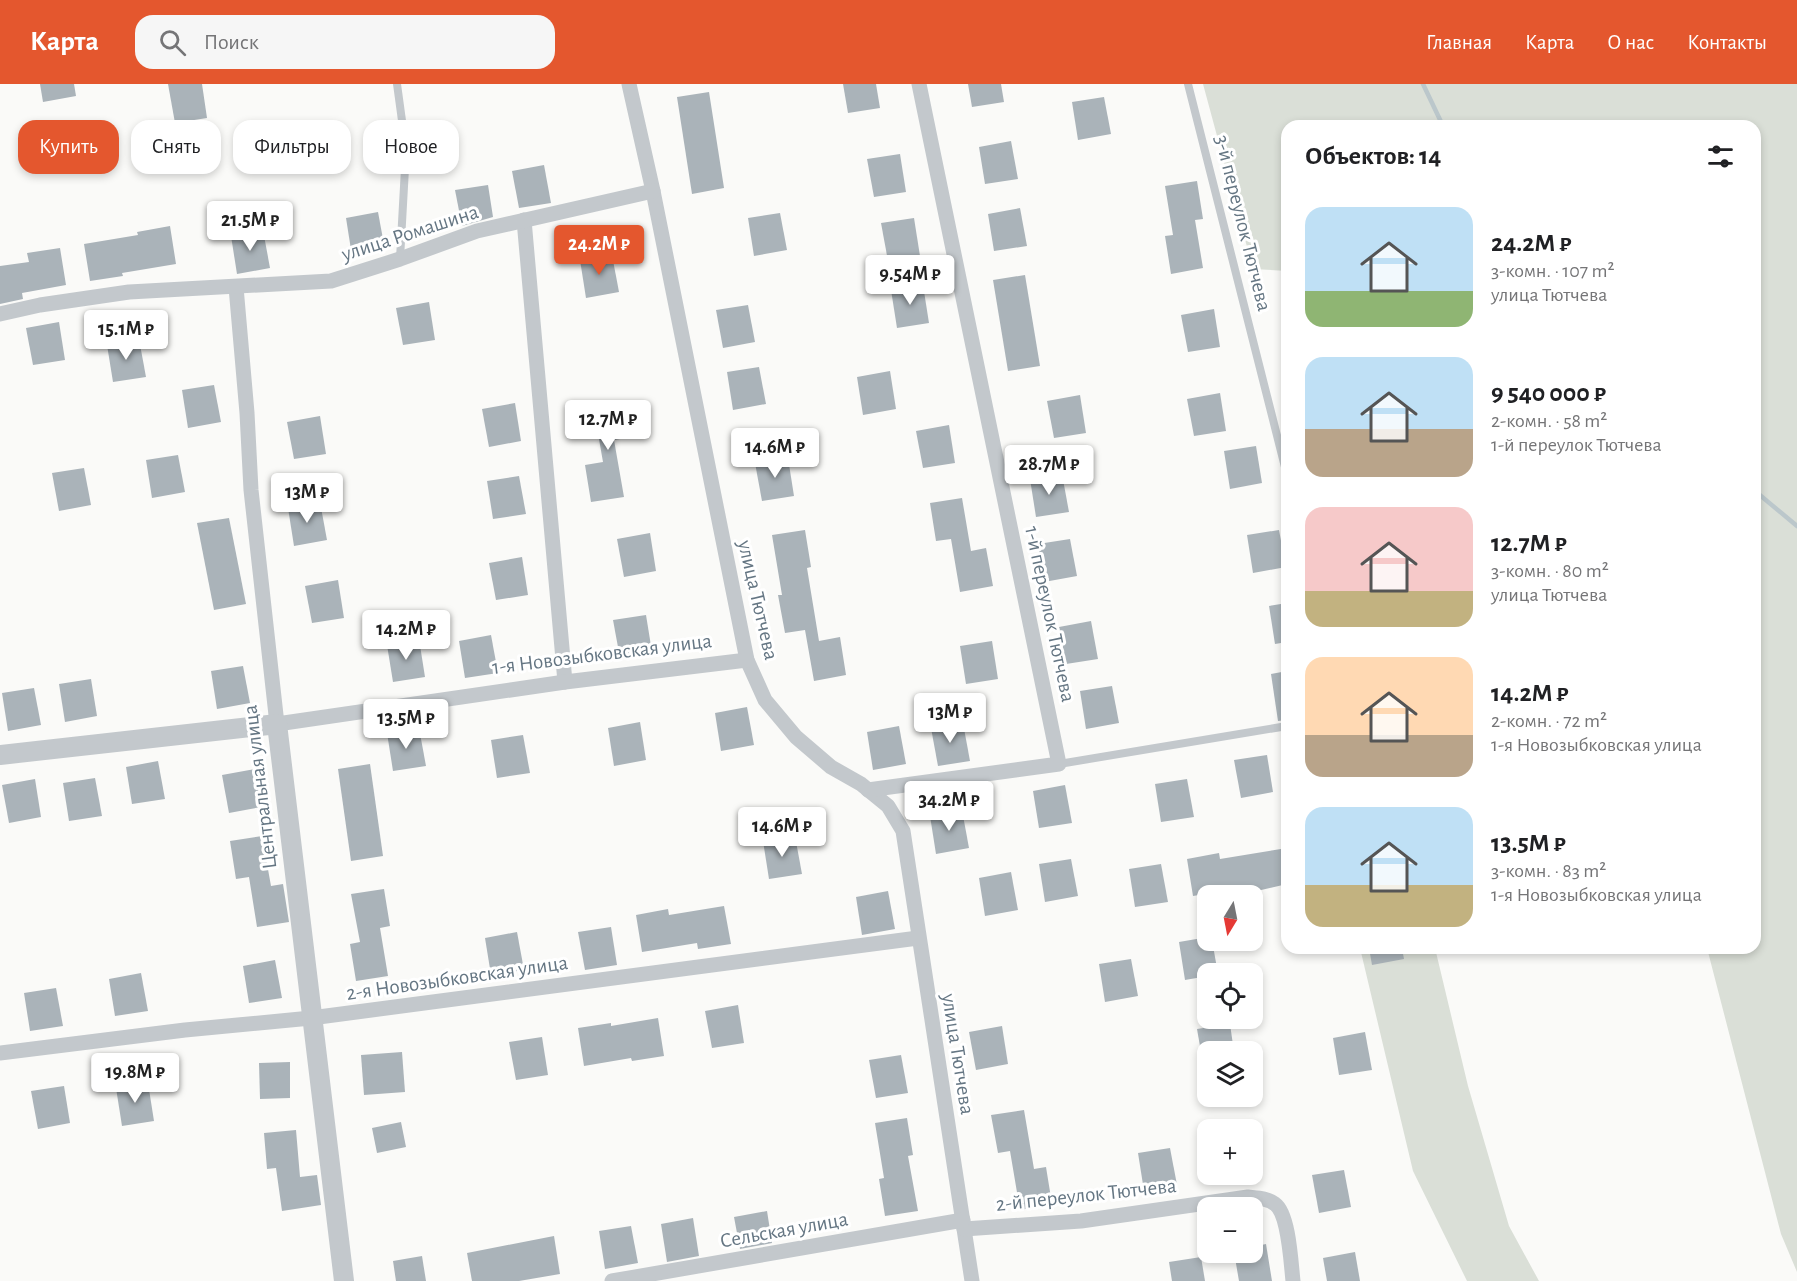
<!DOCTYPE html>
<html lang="ru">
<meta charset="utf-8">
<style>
:root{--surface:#fff;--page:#f6f6f6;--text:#202124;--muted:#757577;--accent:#e4572e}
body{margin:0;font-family:"Alegreya Sans",sans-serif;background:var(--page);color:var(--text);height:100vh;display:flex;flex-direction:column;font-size:22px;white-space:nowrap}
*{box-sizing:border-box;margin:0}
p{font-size:20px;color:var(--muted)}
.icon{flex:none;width:33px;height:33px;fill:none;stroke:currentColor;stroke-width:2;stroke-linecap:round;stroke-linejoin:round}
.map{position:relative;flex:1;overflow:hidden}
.details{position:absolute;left:1281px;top:36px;width:480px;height:834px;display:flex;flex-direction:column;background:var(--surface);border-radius:18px;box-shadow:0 3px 9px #0003}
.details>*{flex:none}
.hud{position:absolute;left:18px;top:36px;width:570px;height:54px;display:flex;gap:12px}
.needle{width:39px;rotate:190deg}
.controls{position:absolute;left:1197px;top:801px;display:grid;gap:12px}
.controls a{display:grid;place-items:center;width:66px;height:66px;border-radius:12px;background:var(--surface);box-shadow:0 3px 9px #0003;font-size:30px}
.price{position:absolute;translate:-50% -51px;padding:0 14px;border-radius:6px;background:#fff;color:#222;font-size:20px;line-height:39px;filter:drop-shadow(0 2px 3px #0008)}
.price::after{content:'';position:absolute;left:50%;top:36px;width:18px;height:14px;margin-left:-9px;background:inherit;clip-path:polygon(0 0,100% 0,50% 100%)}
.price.on{background:var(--accent);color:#fff}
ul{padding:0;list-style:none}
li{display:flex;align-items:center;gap:18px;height:150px;padding:0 24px}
li span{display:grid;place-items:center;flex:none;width:168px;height:120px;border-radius:18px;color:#555}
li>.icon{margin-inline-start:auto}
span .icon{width:72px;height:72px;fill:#fffc;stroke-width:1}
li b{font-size:26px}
h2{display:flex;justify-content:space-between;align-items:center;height:72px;padding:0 24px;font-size:26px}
.chip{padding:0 21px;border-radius:18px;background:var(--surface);box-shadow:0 3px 9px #0003;font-size:21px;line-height:54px}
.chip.on{background:var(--accent);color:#fff}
header{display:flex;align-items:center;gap:36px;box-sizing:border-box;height:84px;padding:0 30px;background:var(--accent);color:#fff}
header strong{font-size:28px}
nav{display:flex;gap:33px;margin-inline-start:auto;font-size:21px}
.search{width:420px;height:54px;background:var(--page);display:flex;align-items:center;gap:15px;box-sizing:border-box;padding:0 21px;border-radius:18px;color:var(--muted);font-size:22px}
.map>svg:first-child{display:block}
</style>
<header>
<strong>Карта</strong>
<div class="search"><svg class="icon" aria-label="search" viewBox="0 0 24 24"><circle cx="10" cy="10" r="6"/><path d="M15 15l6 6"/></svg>Поиск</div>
<nav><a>Главная</a><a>Карта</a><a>О нас</a><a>Контакты</a></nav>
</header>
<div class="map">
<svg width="1797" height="1197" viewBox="0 0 1797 1197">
<rect width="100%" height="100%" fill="#fafaf8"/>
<g fill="#dadfd7">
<polygon points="1203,0 1797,0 1797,1188 1781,1150 1707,864 1755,864 1755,42 1287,42 1287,187 1253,185"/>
<polygon points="1360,864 1435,864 1468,1002 1509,1142 1539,1197 1467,1197 1413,1087"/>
</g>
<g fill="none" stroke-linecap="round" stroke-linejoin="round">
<g stroke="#bbc7cb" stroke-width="4.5">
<polyline points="1423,0 1443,42"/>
<polyline points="1755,407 1797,442"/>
</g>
</g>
<g fill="#aab3b9">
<polygon points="40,0 74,0 76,12 43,18"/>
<polygon points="168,0 202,0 207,34 175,39"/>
<polygon points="843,0 876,0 880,24 848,29"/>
<polygon points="968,0 1001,0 1004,18 972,23"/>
<polygon points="709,8 724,104 692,110 677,13"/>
<polygon points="1104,13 1111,50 1078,56 1072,18"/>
<polygon points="1011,57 1018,95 985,100 979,63"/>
<polygon points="900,70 906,108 874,113 867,75"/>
<polygon points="544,81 551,119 519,124 512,87"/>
<polygon points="1197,97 1203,135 1195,136 1203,184 1171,190 1165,152 1173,151 1165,102"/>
<polygon points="488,101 493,133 462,142 455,106"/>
<polygon points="1020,124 1027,162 994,167 988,130"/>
<polygon points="378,128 385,166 352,172 346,134"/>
<polygon points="780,129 787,166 754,172 748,134"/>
<polygon points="914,134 920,172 888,177 881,139"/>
<polygon points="170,142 176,180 122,189 123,192 90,197 84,160 138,151 137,148"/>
<polygon points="263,146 270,184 237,190 231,152"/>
<polygon points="60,164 66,201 22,209 23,215 0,220 0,182 29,178 27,169"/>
<polygon points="612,171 619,208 586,214 580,176"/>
<polygon points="1025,191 1040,282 1008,287 993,196"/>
<polygon points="923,201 929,239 897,244 891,206"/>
<polygon points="429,218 435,256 403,261 396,224"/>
<polygon points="748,221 755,258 723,264 716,226"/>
<polygon points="1214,225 1220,263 1188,268 1181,231"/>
<polygon points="59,238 65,276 33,281 26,244"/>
<polygon points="139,255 146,293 113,298 107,261"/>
<polygon points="759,283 766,320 733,326 727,288"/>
<polygon points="890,287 896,325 863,331 857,293"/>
<polygon points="214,301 221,338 188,344 182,306"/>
<polygon points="1220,309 1226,347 1194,352 1187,315"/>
<polygon points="1080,311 1086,349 1054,354 1047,317"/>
<polygon points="625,316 632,353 614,356 624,413 591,418 585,381 603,378 593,321"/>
<polygon points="515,319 521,357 489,363 482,325"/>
<polygon points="320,332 326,370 294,375 287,338"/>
<polygon points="949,341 955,379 923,384 916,347"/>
<polygon points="1256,362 1262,399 1230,405 1224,367"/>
<polygon points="178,371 185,408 152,414 146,376"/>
<polygon points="788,374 794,412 762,417 755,379"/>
<polygon points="84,384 91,421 59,427 52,389"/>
<polygon points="1062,390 1069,428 1036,433 1030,395"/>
<polygon points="519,392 526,430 493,435 487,397"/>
<polygon points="962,414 971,467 986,464 993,502 960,508 951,455 936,457 930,419"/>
<polygon points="320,418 327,456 294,462 288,424"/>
<polygon points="229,434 246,520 214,526 197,439"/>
<polygon points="805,446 811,483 807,484 819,557 840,553 846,591 814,597 805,546 785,549 778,511 782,511 772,451"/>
<polygon points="1279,446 1286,483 1253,489 1247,451"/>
<polygon points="650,449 656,487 624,493 617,455"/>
<polygon points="1070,455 1077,492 1044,498 1038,460"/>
<polygon points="522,473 528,511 496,516 489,479"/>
<polygon points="338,496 344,534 312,539 305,502"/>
<polygon points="1287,519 1287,558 1275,560 1269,522"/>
<polygon points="646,531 652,568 620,574 613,536"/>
<polygon points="1091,537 1098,575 1066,580 1059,543"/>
<polygon points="491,551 498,589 465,594 459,557"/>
<polygon points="419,555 425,593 393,598 387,561"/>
<polygon points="992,557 998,595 966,600 960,562"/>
<polygon points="243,582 250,619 217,625 211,587"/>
<polygon points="1287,587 1287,636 1278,637 1271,590"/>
<polygon points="91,595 97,632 65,638 59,600"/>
<polygon points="1112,602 1119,639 1086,645 1080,607"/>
<polygon points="34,604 41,641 8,647 2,609"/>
<polygon points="747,623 754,661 721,667 715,629"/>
<polygon points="640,638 646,676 614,682 608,644"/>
<polygon points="963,639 970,677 938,682 931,644"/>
<polygon points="899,642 906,680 873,686 867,648"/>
<polygon points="419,644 426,682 393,687 387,649"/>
<polygon points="523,651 530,689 497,694 491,656"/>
<polygon points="1267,671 1273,708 1241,714 1234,676"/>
<polygon points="158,677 165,715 132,720 126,683"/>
<polygon points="370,680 383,772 351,777 338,685"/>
<polygon points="255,685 261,723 229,729 222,691"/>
<polygon points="95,694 102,732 69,737 63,699"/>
<polygon points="35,695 41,733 9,739 2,701"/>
<polygon points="1187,695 1194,733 1161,738 1155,700"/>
<polygon points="1065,701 1072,739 1039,744 1033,707"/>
<polygon points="962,726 969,764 936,770 930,732"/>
<polygon points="262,752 271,802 283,800 289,838 257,843 249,793 236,795 230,757"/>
<polygon points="795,752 802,790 769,795 763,757"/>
<polygon points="1287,764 1287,800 1235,812 1231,812 1230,806 1193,812 1187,775 1219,769 1220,775"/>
<polygon points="1071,775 1078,812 1045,818 1039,780"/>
<polygon points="1161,780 1168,818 1135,823 1129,785"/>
<polygon points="1011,788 1018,826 985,832 979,794"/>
<polygon points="384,805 390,842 380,844 388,892 356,897 350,860 360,858 351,810"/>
<polygon points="888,807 895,845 862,851 856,813"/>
<polygon points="724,822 731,860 698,865 697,859 642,868 636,831 668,825 669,831"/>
<polygon points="611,843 617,881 585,886 578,848"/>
<polygon points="517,848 524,886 491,891 485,854"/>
<polygon points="1208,853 1208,856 1212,856 1218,890 1208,890 1208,892 1185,896 1179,858"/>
<polygon points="1369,864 1402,864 1404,875 1372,881"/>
<polygon points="1131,875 1138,912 1105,918 1099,880"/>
<polygon points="275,876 282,914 249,919 243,882"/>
<polygon points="141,889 148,927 115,932 109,895"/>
<polygon points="56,904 63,942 30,947 24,909"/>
<polygon points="738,921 744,959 712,964 705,927"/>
<polygon points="658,934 664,972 632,977 631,974 584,982 578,944 611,939 611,942"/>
<polygon points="1230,940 1234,968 1201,968 1197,945"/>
<polygon points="1002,942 1008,980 976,986 969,948"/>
<polygon points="1365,948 1372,986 1339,991 1333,954"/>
<polygon points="542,953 548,991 516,996 509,958"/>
<polygon points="402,968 405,1008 364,1011 361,971"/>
<polygon points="901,971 908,1009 876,1014 869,976"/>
<polygon points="290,978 290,1014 260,1015 259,979"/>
<polygon points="148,999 154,1037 122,1042 116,1004"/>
<polygon points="64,1002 70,1039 38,1045 31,1007"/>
<polygon points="1024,1026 1034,1085 1046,1083 1052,1120 1020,1126 1010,1067 998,1069 991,1031"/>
<polygon points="907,1034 913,1071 908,1072 918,1127 885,1132 879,1095 884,1094 875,1039"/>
<polygon points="401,1038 406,1063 377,1069 372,1044"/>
<polygon points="296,1046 300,1093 317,1091 321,1121 282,1127 276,1084 267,1085 264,1049"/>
<polygon points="1170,1064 1177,1101 1144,1107 1138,1069"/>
<polygon points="1344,1086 1351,1123 1319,1129 1312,1091"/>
<polygon points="767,1127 772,1159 740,1165 734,1133"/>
<polygon points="693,1134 699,1172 667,1178 661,1140"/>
<polygon points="631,1142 638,1179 605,1185 599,1147"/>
<polygon points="554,1152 560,1190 519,1197 472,1197 467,1169"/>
<polygon points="1266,1160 1272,1197 1239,1197 1234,1168 1252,1168 1252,1163"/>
<polygon points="1355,1168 1360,1197 1327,1197 1323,1174"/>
<polygon points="422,1172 426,1197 396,1197 393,1177"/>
<polygon points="1201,1173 1205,1197 1172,1197 1169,1178"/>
</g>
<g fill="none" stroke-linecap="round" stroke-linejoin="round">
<g stroke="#c3c8cc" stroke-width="8">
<polyline points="397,0 406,66 400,175"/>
<polyline points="1188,0 1287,391"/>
<polyline points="1059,680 1287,642"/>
</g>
<g stroke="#c3c8cc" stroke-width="15">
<polyline points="629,0 653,107 747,576 765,616 796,653 831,683 861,700 888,722 903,747 972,1197"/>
<polyline points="524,136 565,598"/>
<polyline points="236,203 247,329 251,406 277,640 565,598 747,576"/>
<polyline points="0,230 40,221 129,208 331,197 400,175 477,147 653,107"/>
<polyline points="868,706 1059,680 919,0"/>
<polyline points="0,969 185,946 311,934 918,854"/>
<path d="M964 1145 1081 1137 1248 1113C1257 1114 1267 1114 1275 1120 1289 1130 1291 1180 1293 1197"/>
<polyline points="612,1197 963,1136"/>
</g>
<polyline stroke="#c3c8cc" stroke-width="20" points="0,671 277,640 344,1197"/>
</g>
<g text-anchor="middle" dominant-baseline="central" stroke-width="6" stroke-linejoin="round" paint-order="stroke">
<g font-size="21" fill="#657683" stroke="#fff">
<text transform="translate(1243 139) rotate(76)">3-й переулок Тютчева</text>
<text transform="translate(410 149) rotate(-18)">улица Ромашина</text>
<text transform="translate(758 516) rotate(77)">улица Тютчева</text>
<text transform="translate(1050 530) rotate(78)">1-й переулок Тютчева</text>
<text transform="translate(602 570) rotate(-7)">1-я Новозыбковская улица</text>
<text transform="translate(260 703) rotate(-97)">Центральная улица</text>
<text transform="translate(457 894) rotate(-8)">2-я Новозыбковская улица</text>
<text transform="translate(958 970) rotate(81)">улица Тютчева</text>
<text transform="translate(1086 1111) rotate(-6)">2-й переулок Тютчева</text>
<text transform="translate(784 1146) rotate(-10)">Сельская улица</text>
</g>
</g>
</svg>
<div class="controls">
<a><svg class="needle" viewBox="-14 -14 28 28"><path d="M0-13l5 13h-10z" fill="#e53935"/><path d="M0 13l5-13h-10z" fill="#757577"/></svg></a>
<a><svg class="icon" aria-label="locate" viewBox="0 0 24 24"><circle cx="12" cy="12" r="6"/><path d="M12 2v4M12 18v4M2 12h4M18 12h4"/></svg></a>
<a><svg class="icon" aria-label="layers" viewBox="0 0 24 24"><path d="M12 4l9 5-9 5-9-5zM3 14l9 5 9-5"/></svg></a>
<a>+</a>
<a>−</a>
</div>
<b class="price" style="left:250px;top:168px">21.5M ₽</b>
<b class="price on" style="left:599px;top:192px">24.2M ₽</b>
<b class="price" style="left:910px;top:222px">9.54M ₽</b>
<b class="price" style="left:126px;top:277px">15.1M ₽</b>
<b class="price" style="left:608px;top:367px">12.7M ₽</b>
<b class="price" style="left:775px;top:395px">14.6M ₽</b>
<b class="price" style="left:1049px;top:412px">28.7M ₽</b>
<b class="price" style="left:307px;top:440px">13M ₽</b>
<b class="price" style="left:406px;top:577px">14.2M ₽</b>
<b class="price" style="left:950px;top:660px">13M ₽</b>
<b class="price" style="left:406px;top:666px">13.5M ₽</b>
<b class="price" style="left:949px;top:748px">34.2M ₽</b>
<b class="price" style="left:782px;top:774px">14.6M ₽</b>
<b class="price" style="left:135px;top:1020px">19.8M ₽</b>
<div class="hud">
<a class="chip on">Купить</a>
<a class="chip">Снять</a>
<a class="chip">Фильтры</a>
<a class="chip">Новое</a>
</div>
<section class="details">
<h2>Объектов: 14<svg class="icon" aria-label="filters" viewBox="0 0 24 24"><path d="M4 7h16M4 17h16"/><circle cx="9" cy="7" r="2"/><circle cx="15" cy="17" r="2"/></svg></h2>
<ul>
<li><span style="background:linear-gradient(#bfe0f5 70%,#8fb573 0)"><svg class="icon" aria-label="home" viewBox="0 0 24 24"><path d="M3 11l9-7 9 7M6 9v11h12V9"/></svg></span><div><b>24.2M ₽</b><p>3-комн. · 107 m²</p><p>улица Тютчева</p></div></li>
<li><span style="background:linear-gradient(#bfe0f5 60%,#b9a48a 0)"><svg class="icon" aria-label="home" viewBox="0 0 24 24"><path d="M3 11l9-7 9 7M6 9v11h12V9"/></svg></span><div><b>9 540 000 ₽</b><p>2-комн. · 58 m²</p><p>1-й переулок Тютчева</p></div></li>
<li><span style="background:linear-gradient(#f6c9c9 70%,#c2b280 0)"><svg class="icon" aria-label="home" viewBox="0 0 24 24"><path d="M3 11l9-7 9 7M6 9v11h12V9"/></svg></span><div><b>12.7M ₽</b><p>3-комн. · 80 m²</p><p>улица Тютчева</p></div></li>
<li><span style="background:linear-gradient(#ffd9b3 65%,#b9a48a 0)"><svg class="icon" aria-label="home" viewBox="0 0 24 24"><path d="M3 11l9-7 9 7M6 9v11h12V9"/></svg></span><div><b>14.2M ₽</b><p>2-комн. · 72 m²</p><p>1-я Новозыбковская улица</p></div></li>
<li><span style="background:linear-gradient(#bfe0f5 65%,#c2b280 0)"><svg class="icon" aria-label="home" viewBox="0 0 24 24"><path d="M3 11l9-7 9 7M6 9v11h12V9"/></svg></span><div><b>13.5M ₽</b><p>3-комн. · 83 m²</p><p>1-я Новозыбковская улица</p></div></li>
</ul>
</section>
</div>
